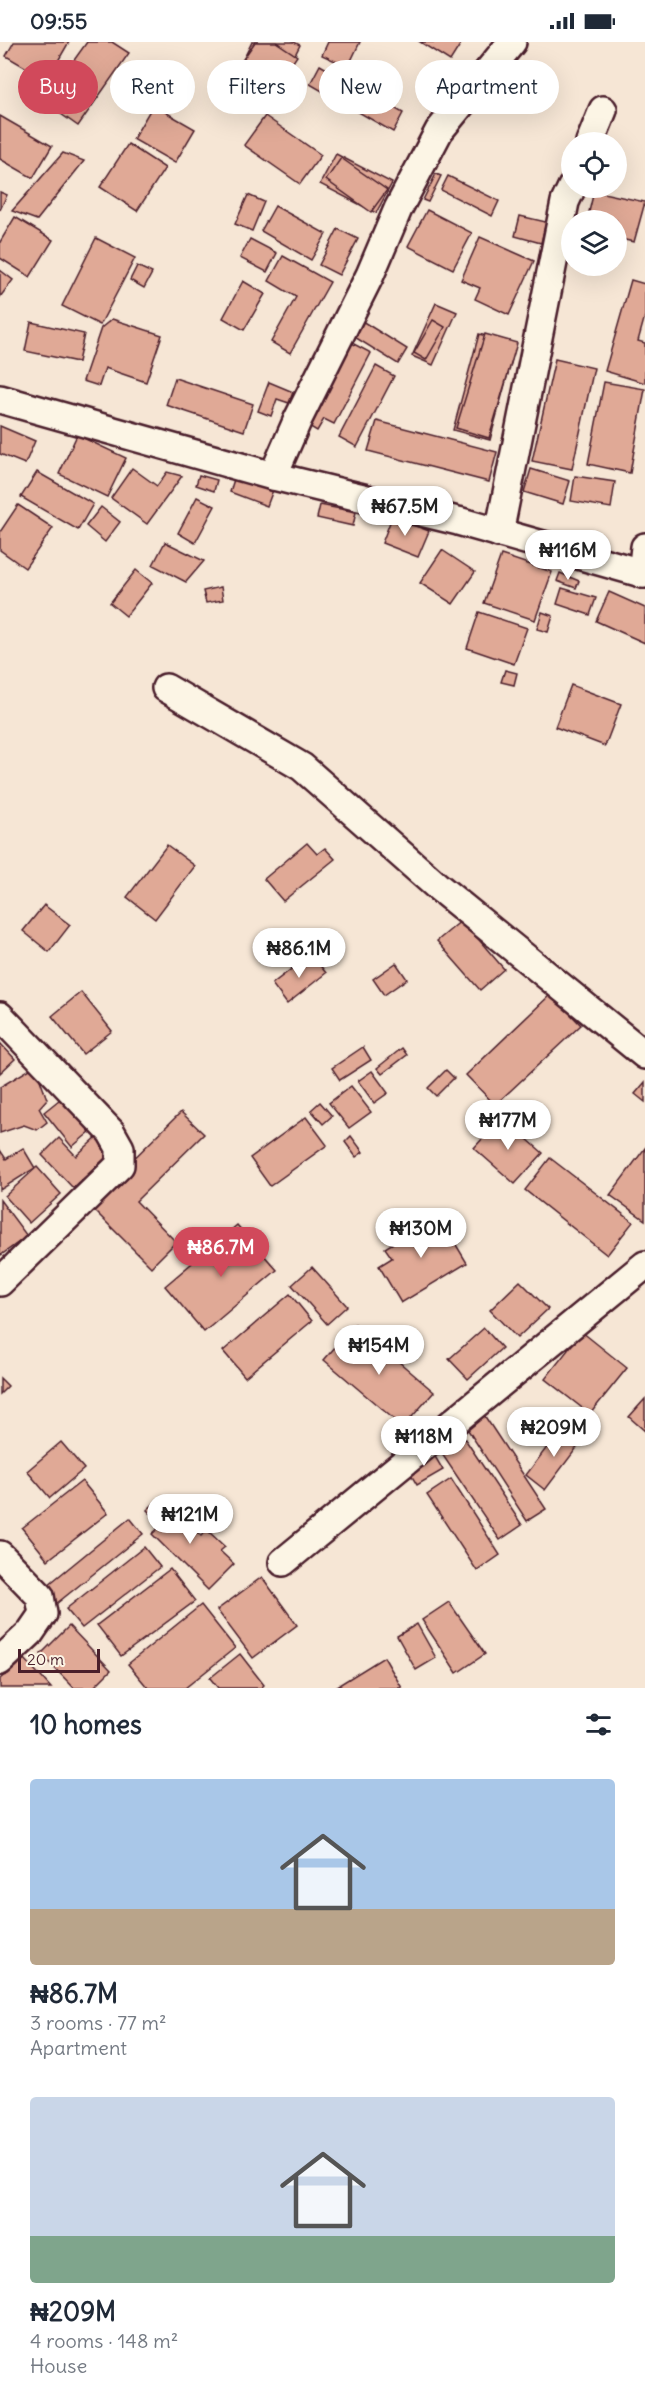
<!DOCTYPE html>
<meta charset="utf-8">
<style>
:root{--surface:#fff;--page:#f2f2f3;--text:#1f2937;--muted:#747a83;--accent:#d1495b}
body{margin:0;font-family:Delius,sans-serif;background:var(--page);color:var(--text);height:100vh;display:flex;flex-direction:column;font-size:22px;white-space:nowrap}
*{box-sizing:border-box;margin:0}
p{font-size:20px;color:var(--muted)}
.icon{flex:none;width:33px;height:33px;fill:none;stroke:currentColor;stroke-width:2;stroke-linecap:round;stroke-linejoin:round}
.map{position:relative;height:1646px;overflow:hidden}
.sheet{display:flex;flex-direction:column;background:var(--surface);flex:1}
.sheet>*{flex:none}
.top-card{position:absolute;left:18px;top:18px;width:609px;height:54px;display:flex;gap:12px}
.buttons{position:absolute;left:561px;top:90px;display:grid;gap:12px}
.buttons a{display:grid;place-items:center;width:66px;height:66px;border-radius:50%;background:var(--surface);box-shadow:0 6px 24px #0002;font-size:30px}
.scale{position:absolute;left:18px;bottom:15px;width:82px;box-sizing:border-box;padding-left:6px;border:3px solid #4a1f2b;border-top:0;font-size:16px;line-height:21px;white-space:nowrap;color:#4a1f2b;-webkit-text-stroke:4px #fcf5e5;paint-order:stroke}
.price{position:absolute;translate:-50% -51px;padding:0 14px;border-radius:21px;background:#fff;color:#222;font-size:20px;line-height:39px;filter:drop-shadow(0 2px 3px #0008)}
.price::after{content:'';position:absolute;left:50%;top:36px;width:18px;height:14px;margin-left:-9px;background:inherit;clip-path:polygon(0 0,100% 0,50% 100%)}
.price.active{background:var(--accent);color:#fff}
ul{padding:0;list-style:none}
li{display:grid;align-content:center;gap:12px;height:318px;padding:0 30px}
li span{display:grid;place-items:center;height:186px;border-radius:6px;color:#555}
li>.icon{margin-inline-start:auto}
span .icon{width:108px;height:108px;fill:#fffc;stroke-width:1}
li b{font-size:26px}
h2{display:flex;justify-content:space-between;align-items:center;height:72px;padding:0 30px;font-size:26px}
.pill{padding:0 21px;border-radius:27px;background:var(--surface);box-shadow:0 6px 24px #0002;font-size:21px;line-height:54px}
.pill.active{background:var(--accent);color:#fff}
.status{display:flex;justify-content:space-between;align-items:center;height:42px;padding:0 30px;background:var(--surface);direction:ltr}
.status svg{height:16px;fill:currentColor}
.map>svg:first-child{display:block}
</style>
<div class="status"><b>09:55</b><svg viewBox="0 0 49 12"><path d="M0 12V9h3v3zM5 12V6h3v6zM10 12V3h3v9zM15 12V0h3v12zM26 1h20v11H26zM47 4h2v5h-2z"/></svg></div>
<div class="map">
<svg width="645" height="1646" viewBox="0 0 645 1646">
<rect width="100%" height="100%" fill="#f6e6d5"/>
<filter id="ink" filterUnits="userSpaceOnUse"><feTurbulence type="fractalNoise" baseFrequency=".0167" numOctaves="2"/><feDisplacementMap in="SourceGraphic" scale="12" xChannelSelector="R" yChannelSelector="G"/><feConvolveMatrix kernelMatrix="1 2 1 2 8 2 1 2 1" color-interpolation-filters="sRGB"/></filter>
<g filter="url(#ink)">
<g fill="#e0a996" stroke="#4a1f2b" stroke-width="1.5">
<polygon points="14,0 69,0 47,38 6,14"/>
<polygon points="87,0 112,0 129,11 78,84 44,60"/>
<polygon points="252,0 294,0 300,3 275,52 236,32"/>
<polygon points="255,0 276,0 297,14 268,57 232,33"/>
<polygon points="328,0 360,0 348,25 322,13"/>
<polygon points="420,0 462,0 450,19"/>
<polygon points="320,23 403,71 393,90 310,42"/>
<polygon points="153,63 195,87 175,121 133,97"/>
<polygon points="0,74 52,104 33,136 0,117"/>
<polygon points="265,74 321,113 300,142 244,103"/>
<polygon points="128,102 165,126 137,169 100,145"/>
<polygon points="63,111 84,119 37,178 12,169"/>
<polygon points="336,112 392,141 376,171 320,142"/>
<polygon points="341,116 387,148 371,170 326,138"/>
<polygon points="436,132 441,134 428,160 423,158"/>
<polygon points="448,134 499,159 492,174 441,148"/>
<polygon points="594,149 645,160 634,200 616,196 616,178 587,178"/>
<polygon points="0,150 7,153 0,168"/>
<polygon points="248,153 264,160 252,189 235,182"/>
<polygon points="275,164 326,192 311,218 261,189"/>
<polygon points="427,168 472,191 453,227 408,204"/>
<polygon points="520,174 546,180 541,201 515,194"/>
<polygon points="15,175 53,198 30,235 0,216 0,200"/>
<polygon points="338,187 358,197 339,233 319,223"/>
<polygon points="480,195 534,219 509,273 475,257 480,246 461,238"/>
<polygon points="96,196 135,216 100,283 62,264"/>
<polygon points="250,197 277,211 267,230 240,216"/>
<polygon points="283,214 330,240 290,311 271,300 296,255 269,239"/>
<polygon points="137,224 152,231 144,246 130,238"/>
<polygon points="0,228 13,238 0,255"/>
<polygon points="631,238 645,242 645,274 638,299 645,301 645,341 605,329"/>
<polygon points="243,239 265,252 244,288 223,276"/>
<polygon points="436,261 457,270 433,323 412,314"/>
<polygon points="112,277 162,293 146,340 105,326 99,344 83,339 101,286"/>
<polygon points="433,278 445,285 426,318 414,311"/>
<polygon points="362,279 407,307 398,322 353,294"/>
<polygon points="31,280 84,292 78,320 25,309"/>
<polygon points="479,292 516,302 490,398 453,388"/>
<polygon points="485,292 517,301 489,396 456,386"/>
<polygon points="350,300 371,311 334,382 324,377 317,389 307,383"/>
<polygon points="555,317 594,326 572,427 532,419"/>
<polygon points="376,324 394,334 357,405 339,395"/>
<polygon points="175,336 253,362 244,389 166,363"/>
<polygon points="269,340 293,350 289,361 277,357 271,374 258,369"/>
<polygon points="604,340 645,347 630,431 588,422"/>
<polygon points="377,379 497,410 489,440 368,409"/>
<polygon points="0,384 35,399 25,422 0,412"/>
<polygon points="77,393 126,416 107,455 59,432"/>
<polygon points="132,426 157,444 167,430 182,434 147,482 111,456"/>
<polygon points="531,427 570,439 563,462 524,450"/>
<polygon points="37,430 93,462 78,488 21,455"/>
<polygon points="199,433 217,438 214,449 196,443"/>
<polygon points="235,434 273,448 267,464 230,450"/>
<polygon points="575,434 615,440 611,466 571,459"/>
<polygon points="197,455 215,464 195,501 178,491"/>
<polygon points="18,463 53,486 25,526 0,508 0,490"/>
<polygon points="320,463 356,470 353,484 317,476"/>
<polygon points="101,465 120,480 105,500 86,484"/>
<polygon points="392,475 429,489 418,515 382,501"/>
<polygon points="165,500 204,519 186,540 153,523"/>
<polygon points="442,508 475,530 453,562 420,541"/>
<polygon points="501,513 552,530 535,578 484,561"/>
<polygon points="136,528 152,541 126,574 110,561"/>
<polygon points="560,531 579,539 576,546 557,539"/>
<polygon points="221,545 223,558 206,561 203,549"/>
<polygon points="562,546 596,556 590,573 557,562"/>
<polygon points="609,550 645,566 645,601 596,579"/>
<polygon points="479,570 527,586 514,622 467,606"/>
<polygon points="542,570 553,574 548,590 537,587"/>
<polygon points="505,628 517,631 514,643 501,640"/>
<polygon points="571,643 621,662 605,704 555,685"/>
<polygon points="307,801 317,812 325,806 335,817 283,859 264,837"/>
<polygon points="167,803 195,824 155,877 127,855"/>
<polygon points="44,863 70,883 49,910 23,889"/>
<polygon points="462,878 504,927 480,948 437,899"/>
<polygon points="311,912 326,931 287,962 272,942"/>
<polygon points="396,921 407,937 384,953 373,937"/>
<polygon points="81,950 112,989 83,1012 52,974"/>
<polygon points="551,952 581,983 495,1063 466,1033"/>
<polygon points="0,1001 15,1017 0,1031"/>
<polygon points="363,1005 371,1018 340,1038 332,1026"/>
<polygon points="402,1006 407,1013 382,1032 377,1026"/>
<polygon points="35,1024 47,1057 39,1066 47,1080 37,1088 24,1083 0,1091 0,1045"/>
<polygon points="446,1028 454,1036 436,1054 428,1046"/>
<polygon points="372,1029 388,1051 374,1061 358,1039"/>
<polygon points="645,1040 645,1060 635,1052"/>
<polygon points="351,1044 371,1070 349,1086 329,1061"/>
<polygon points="69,1050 97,1084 72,1105 44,1070"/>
<polygon points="320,1060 332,1074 323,1082 311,1068"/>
<polygon points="181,1070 204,1092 136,1159 176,1200 151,1225 88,1162"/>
<polygon points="306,1075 327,1103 270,1144 250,1116"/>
<polygon points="502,1075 543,1111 515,1142 474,1106"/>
<polygon points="98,1094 113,1109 73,1146 42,1113 59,1096 76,1114"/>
<polygon points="351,1094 363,1110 356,1115 345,1100"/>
<polygon points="23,1106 35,1126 0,1148 0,1108 6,1117"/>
<polygon points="645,1106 645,1178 610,1153"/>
<polygon points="550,1116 633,1180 607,1213 525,1148"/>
<polygon points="37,1125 61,1152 29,1181 5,1154"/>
<polygon points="0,1158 27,1194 1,1213 0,1212"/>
<polygon points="438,1173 467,1221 401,1261 379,1224 392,1216 385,1206"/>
<polygon points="237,1183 277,1228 204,1290 165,1244"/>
<polygon points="312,1225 347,1264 327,1282 292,1243"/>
<polygon points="520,1239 548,1267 517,1296 490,1268"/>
<polygon points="290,1252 312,1279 245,1335 223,1309"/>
<polygon points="355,1282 434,1350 403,1385 324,1318"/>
<polygon points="484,1286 502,1306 468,1337 449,1317"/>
<polygon points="582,1290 627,1326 590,1372 545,1337"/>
<polygon points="0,1336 8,1344 0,1352"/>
<polygon points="645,1357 645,1389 629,1375"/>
<polygon points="484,1373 546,1467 527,1479 466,1385"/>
<polygon points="563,1384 582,1399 545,1448 526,1433"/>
<polygon points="465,1397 522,1483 500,1498 442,1412"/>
<polygon points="61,1400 84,1427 50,1456 27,1429"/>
<polygon points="430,1406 443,1428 417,1443 404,1421"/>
<polygon points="451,1437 500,1513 477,1529 427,1453"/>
<polygon points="82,1439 108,1471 48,1518 22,1486"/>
<polygon points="162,1454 201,1494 207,1488 225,1505 220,1509 234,1522 208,1548 152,1492 162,1483 147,1468"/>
<polygon points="130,1476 143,1492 56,1562 43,1547"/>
<polygon points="144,1505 160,1525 82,1586 66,1567"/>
<polygon points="170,1527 195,1559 121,1614 97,1583"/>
<polygon points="262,1535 297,1583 253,1616 217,1568"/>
<polygon points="449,1560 485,1612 457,1631 422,1578"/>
<polygon points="201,1563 235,1606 185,1646 148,1646 128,1622"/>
<polygon points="417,1582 436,1616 416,1628 397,1594"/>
<polygon points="69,1584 111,1628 93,1646 74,1646 41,1612"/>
<polygon points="240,1612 264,1643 261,1646 218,1646 210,1636"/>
<polygon points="384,1615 402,1646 334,1646"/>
<polygon points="24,1616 51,1646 0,1646 0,1637"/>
</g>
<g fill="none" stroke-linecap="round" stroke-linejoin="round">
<g stroke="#4a1f2b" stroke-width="32">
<g id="minor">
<polyline points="590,100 603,68"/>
<polyline points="0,357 273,434 458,479 645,532"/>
<polyline points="273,434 298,377 370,233 398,167 439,89 512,0"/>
<polyline points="499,491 565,160 572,145"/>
<polyline points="642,532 645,505"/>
<polyline points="166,646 302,725 437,844 645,1013"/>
<polyline points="0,974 111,1090 120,1106 120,1123 0,1240"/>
<polyline points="0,1513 40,1554 43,1572 30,1591 0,1619"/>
<polyline points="283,1520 645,1223"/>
</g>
</g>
<use href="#minor" stroke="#fcf5e5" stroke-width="27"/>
</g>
</g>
</svg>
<div class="buttons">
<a><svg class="icon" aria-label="locate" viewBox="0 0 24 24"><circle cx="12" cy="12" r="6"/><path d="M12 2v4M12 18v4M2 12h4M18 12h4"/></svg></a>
<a><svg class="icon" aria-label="layers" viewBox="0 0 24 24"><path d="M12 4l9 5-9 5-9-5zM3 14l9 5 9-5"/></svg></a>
</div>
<div class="scale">20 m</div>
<b class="price" style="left:405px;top:495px">₦67.5M</b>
<b class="price" style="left:568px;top:539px">₦116M</b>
<b class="price" style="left:299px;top:937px">₦86.1M</b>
<b class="price" style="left:508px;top:1109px">₦177M</b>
<b class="price" style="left:421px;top:1217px">₦130M</b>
<b class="price active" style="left:221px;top:1236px">₦86.7M</b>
<b class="price" style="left:379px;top:1334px">₦154M</b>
<b class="price" style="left:554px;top:1416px">₦209M</b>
<b class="price" style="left:424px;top:1425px">₦118M</b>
<b class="price" style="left:190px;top:1503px">₦121M</b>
<div class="top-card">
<a class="pill active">Buy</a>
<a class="pill">Rent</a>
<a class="pill">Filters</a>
<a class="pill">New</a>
<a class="pill">Apartment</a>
</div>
</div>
<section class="sheet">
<h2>10 homes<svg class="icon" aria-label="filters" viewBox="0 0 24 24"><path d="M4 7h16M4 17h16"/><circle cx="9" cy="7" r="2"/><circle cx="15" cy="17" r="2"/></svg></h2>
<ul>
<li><span style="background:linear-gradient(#a9c7e8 70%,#b9a48a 0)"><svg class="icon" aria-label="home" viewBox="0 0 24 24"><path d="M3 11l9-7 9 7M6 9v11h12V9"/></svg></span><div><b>₦86.7M</b><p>3 rooms · 77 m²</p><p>Apartment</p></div></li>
<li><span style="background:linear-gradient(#c9d6e8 75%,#7fa58c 0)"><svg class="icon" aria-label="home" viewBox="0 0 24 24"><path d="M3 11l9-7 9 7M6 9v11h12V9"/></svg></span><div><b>₦209M</b><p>4 rooms · 148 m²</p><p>House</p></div></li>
</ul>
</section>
